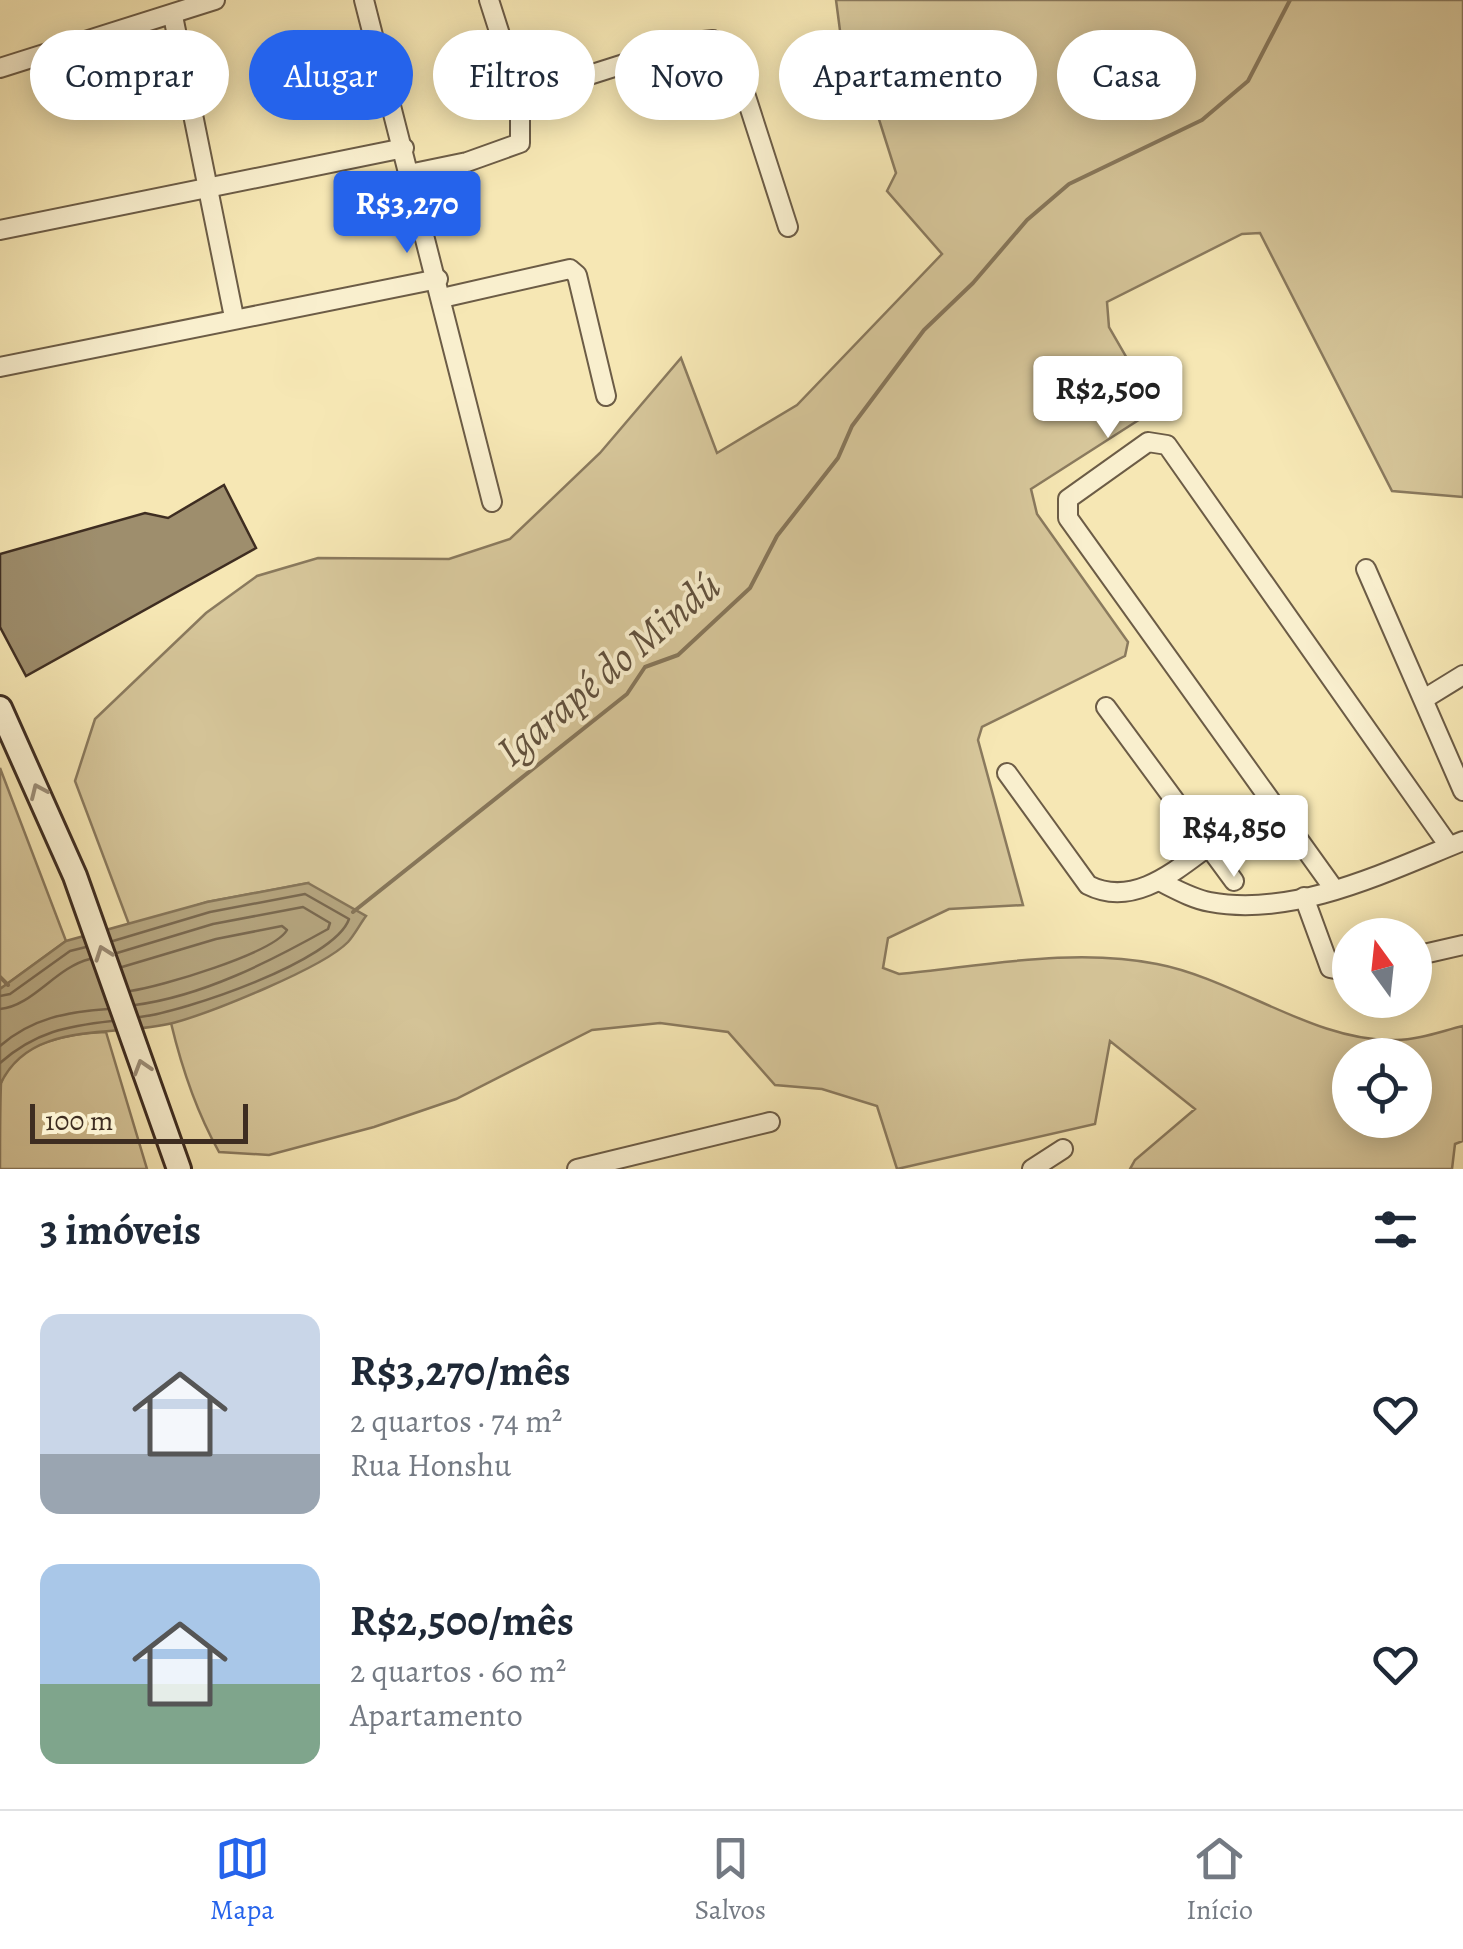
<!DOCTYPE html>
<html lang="pt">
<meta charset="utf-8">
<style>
:root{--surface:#fff;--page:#f6f6f7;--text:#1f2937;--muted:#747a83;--line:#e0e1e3;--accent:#2563eb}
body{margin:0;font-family:Alegreya,serif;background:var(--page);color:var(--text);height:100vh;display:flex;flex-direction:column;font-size:38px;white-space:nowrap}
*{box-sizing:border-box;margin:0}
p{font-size:32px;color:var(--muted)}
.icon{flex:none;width:55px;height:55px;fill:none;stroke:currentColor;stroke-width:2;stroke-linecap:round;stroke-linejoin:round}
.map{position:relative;height:1169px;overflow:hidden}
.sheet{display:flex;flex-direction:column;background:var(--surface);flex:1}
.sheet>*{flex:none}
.banner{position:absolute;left:30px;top:30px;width:1405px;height:90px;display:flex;gap:20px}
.needle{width:65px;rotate:345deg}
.buttons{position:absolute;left:1332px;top:918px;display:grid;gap:20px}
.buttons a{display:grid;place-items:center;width:100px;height:100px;border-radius:50%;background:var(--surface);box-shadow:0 5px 25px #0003;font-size:50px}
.scale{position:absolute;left:30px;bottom:25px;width:218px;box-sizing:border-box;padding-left:10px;border:5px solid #3e2d21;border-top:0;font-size:28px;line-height:35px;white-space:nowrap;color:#3e2d21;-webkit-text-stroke:8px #f9efce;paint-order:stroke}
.price{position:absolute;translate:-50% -85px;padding:0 22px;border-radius:10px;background:#fff;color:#222;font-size:32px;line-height:65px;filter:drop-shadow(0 2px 5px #0008)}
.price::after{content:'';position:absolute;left:50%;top:60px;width:30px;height:22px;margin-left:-15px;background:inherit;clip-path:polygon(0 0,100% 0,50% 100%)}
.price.on{background:var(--accent);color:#fff}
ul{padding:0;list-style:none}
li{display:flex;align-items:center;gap:30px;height:250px;padding:0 40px}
li span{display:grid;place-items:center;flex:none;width:280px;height:200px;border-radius:20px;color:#555}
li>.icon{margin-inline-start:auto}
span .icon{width:120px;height:120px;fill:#fffc;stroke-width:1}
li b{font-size:42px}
h2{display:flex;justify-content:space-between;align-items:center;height:120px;padding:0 40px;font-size:42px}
.chip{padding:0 35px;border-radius:45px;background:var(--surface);box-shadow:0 5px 25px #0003;font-size:35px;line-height:90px}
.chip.on{background:var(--accent);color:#fff}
.tabs{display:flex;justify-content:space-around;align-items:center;height:140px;border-top:2px solid var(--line);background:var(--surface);font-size:28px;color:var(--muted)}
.tabs a{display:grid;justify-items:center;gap:5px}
.tabs .on{color:var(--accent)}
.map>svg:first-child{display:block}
</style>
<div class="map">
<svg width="1463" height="1169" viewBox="0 0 1463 1169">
<rect width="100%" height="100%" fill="#f6e7b4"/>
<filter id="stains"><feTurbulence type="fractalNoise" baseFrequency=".002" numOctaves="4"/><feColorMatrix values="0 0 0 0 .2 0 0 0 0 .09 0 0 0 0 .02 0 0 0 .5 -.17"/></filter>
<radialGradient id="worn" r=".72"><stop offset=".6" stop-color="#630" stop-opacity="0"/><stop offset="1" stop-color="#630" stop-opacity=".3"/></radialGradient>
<g fill="#d7c79b" stroke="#8a7a5e" stroke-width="2.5" fill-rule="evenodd">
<path d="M836 0H1463V497L1392 491 1260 233 1242 234 1107 302 1109 327 1151 400 1148 414 1031 489 1037 514 1128 642 1125 656 982 727 978 740 1023 905 949 909 888 938 883 968 899 974C983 966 1074 947 1157 964 1236 979 1316 1043 1396 1040 1418 1040 1442 1031 1463 1026V1141L1455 1144 1452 1169H1130L1135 1160 1195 1109 1110 1041 1095 1124 897 1169 877 1106 822 1089 775 1085 728 1032 660 1023 592 1030 456 1099 374 1127 269 1155 219 1152C196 1111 182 1069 171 1023L292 974 308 883 207 902 130 927 75 781 95 719 206 613 257 576 318 558 449 559 510 539 600 453 681 358 717 453 797 405 942 254 887 191 896 173 877 113 844 61ZM1350 1055H1415V1120H1350Z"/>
<polygon points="0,768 66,941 0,989"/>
<path d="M106 1032 147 1169H0C0 1143 0 1108 1 1083 13 1042 71 1033 106 1032Z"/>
</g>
<path fill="#b7a882" stroke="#87775b" stroke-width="2.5" d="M308 883 366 916C360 924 355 934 348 942 323 968 210 1013 173 1023 114 1038 30 1019 0 1085V989L66 941 207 902Z"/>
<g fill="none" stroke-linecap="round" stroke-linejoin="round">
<g stroke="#7a6a52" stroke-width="2.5">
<path d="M113 941 210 912 305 894 349 919C335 961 183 1012 140 1017"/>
<path d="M117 953 213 924 303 907 330 923 328 929C269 962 203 996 135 1005"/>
<path d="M122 967 216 939 282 926 287 930C274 953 160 987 130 991"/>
<polyline points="0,996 10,994 70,951 86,947"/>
<path d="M0 1009C33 1006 56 967 90 959"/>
<path d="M0 1046C32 1018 67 1012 108 1009"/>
<path d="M0 1063C35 1032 67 1026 112 1021"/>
</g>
<g stroke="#87775b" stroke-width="4">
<polyline points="353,912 627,694 645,667 678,655 750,588 777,536 838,458 852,426 924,330 973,283 1027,220 1069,184 1202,120 1248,81 1290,0"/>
<polyline points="0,977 8,985"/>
</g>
</g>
<polygon fill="#9e8e6d" stroke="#3e2d21" stroke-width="2.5" points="224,485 256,548 26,676 0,627 0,554 145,513 168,518"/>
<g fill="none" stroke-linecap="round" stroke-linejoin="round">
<g stroke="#6c5c46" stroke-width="22">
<g id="minor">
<polyline points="364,0 492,502"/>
<polyline points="173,16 234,317"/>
<polyline points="0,68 215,0"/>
<polyline points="520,97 693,42 713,40 731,50 788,227"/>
<polyline points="409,174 467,162 520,143 520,97 489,0"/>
<polyline points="0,230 404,148"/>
<polyline points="442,298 570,269 577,275 606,396"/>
<polyline points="0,367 438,279"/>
<polyline points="1366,569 1463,791"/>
<polyline points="1424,699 1463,675"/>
<polyline points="1106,707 1234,881"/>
<path d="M1007 773 1088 885C1133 908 1175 871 1209 846"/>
<path d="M1161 882C1177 890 1193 899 1210 902 1294 918 1388 871 1463 841"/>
<polyline points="1334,889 1068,518 1068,499 1148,442 1167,445 1449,846"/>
<polyline points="1304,897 1330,968 1350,972"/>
<polyline points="1415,956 1463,945"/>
<polyline points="577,1169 770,1122"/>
<polyline points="1032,1169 1063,1149"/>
</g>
</g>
<g stroke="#3e2d21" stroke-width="28">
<polyline id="secondary" points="0,708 75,876 179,1169"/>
</g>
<use href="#minor" stroke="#f9efce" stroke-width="18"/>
<use href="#secondary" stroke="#f9efce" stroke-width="22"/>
</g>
<defs><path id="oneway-chevron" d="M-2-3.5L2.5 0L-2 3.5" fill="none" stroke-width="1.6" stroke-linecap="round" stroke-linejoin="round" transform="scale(2.5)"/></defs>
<g stroke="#9c8e78">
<use href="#oneway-chevron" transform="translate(38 791) rotate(-114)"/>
<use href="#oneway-chevron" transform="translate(103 953) rotate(-110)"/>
<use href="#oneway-chevron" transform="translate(142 1067) rotate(-107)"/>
</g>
<g text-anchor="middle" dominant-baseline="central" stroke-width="8" stroke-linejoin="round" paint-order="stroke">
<g font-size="42" font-style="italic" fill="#62523e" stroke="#f9efce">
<text transform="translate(608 668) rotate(-40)">Igarapé do Mindú</text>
</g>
</g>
<rect width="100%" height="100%" filter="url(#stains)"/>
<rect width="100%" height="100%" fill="url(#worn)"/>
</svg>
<div class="buttons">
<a><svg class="needle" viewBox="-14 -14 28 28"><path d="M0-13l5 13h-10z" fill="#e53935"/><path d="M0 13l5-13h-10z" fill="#747a83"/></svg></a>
<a><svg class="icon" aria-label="locate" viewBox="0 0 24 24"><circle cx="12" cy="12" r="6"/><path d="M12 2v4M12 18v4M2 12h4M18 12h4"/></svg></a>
</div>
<div class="scale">100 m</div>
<b class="price on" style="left:407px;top:256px">R$3,270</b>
<b class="price" style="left:1108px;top:441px">R$2,500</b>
<b class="price" style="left:1234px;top:880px">R$4,850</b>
<div class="banner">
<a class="chip">Comprar</a>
<a class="chip on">Alugar</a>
<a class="chip">Filtros</a>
<a class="chip">Novo</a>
<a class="chip">Apartamento</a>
<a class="chip">Casa</a>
</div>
</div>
<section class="sheet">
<h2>3 imóveis<svg class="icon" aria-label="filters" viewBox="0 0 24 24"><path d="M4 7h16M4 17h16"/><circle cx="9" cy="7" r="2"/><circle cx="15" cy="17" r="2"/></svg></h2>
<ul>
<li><span style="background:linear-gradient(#c9d6e8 70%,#9aa5b1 0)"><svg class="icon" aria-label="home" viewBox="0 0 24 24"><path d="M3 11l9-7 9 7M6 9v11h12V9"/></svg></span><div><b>R$3,270/mês</b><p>2 quartos · 74 m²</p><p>Rua Honshu</p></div><svg class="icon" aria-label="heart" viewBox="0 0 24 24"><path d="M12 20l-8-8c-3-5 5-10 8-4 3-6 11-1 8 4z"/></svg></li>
<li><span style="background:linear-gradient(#a9c7e8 60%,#7fa58c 0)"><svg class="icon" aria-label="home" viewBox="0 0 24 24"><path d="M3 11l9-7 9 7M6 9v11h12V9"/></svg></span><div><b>R$2,500/mês</b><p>2 quartos · 60 m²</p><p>Apartamento</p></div><svg class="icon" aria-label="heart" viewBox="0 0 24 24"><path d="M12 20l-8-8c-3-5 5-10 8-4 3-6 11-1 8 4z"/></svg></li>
</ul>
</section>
<nav class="tabs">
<a class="on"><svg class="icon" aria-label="map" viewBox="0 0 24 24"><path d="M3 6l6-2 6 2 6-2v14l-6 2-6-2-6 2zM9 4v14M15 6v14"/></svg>Mapa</a>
<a><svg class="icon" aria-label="saved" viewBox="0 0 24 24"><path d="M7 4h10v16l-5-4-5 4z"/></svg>Salvos</a>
<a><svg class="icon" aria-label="home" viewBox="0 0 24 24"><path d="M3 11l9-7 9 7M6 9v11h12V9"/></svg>Início</a>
</nav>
